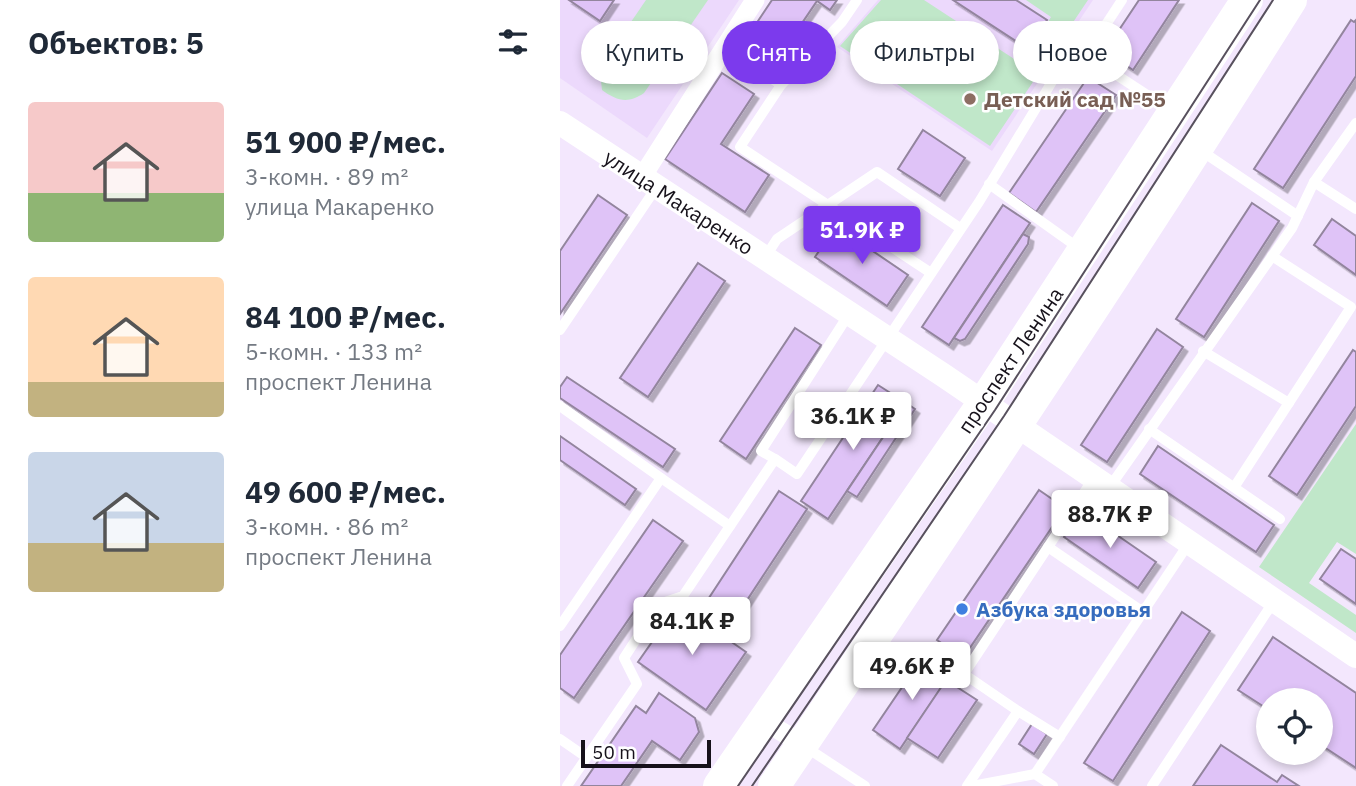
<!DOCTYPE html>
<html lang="ru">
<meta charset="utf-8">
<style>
:root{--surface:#fff;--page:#f2f2f3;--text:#1f2937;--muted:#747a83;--accent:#7c3aed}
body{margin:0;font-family:"IBM Plex Sans",sans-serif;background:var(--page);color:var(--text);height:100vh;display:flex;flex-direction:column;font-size:26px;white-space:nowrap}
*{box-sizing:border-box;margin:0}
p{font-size:23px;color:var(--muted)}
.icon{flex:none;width:38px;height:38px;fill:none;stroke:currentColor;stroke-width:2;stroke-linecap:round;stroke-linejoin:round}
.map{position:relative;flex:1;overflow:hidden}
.sheet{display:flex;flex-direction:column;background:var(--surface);width:560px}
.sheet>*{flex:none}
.banner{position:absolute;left:21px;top:21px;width:665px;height:63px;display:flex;gap:14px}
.buttons{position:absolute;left:696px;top:688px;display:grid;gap:14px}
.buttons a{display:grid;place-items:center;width:77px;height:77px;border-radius:50%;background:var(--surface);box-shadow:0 4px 10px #0003;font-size:35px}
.scale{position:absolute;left:21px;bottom:18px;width:130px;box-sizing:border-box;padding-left:7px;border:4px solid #16111a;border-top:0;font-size:19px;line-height:24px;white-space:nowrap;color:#16111a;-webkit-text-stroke:5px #fff;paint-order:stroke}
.price{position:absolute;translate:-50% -60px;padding:0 16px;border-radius:7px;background:#fff;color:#222;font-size:23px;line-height:46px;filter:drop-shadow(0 2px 4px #0008)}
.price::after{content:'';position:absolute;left:50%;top:42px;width:21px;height:16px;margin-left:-10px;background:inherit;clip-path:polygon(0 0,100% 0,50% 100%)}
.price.active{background:var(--accent);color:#fff}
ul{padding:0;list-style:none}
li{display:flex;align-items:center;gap:21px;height:175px;padding:0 28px}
li span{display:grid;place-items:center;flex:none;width:196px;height:140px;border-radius:7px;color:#555}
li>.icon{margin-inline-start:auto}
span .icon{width:84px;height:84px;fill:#fffc;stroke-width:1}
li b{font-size:30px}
h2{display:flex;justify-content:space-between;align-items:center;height:84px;padding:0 28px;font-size:30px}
.tag{padding:0 24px;border-radius:32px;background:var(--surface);box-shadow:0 4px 10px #0003;font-size:24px;line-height:63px}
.tag.active{background:var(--accent);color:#fff}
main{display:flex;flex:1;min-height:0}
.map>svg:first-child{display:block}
</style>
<main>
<section class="sheet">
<h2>Объектов: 5<svg class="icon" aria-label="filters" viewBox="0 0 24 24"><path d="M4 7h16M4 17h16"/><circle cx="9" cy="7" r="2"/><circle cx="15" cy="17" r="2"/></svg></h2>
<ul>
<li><span style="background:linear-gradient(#f6c9c9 65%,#8fb573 0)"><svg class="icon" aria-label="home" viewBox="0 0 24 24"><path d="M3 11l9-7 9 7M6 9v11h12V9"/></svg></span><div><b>51 900 ₽/мес.</b><p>3-комн. · 89 m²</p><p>улица Макаренко</p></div></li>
<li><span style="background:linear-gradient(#ffd9b3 75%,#c2b280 0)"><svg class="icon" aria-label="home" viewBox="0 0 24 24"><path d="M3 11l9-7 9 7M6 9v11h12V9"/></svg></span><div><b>84 100 ₽/мес.</b><p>5-комн. · 133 m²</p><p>проспект Ленина</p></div></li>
<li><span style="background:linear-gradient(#c9d6e8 65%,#c2b280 0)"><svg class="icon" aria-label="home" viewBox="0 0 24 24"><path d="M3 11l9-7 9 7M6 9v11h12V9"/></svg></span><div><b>49 600 ₽/мес.</b><p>3-комн. · 86 m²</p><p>проспект Ленина</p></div></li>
</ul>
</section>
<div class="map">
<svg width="796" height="786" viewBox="0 0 796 786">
<defs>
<filter id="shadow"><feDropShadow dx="4.5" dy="4.5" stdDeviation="0" flood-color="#0004"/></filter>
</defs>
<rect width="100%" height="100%" fill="#f3e7fd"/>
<g fill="#ecd9fc">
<polygon points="0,0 179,0 87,138 0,78"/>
<polygon points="318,0 533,0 432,151 277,47"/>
</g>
<g fill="#c0e7c9">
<path d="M86 0H148L84 93C68 104 57 101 42 90L40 72 45 60Z"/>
<polygon points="321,0 364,0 462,64 491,17 466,0 528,0 430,146 280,46"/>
<polygon points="796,424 796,554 777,542 749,583 796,615 796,633 699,567"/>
</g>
<g fill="#dfc3f7" stroke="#93859e" stroke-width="2" filter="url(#shadow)">
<polygon points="9,0 54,0 40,21"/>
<polygon points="212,0 277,0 270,10 257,1 219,57 188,36"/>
<polygon points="393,0 456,0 487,20 468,49"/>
<polygon points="579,0 619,0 573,70 545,51"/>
<polygon points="791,20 794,22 796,20 796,76 723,188 694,169"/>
<polygon points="162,73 194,94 161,144 209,175 185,212 105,159"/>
<polygon points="528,77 556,95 476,212 449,193"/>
<polygon points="363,130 405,158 380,196 338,169"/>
<polygon points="38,195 67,215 0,314 0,251"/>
<polygon points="692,203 719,221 644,337 616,319"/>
<polygon points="443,205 470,223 389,345 362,327"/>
<polygon points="772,219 796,236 796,275 754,245"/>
<polygon points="276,226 348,275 327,306 255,257"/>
<polygon points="463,234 469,237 468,244 405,339 400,341 394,338"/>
<polygon points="138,263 165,281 88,397 60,378"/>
<polygon points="235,328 261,345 186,459 160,441"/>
<polygon points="597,329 623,347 547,462 521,445"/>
<polygon points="793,350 796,352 796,406 737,495 709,476"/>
<polygon points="7,377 115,449 103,467 0,398 0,387"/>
<polygon points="318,385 346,403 268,519 241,501"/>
<polygon points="346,403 355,409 297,497 287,491"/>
<polygon points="0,436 76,489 65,505 0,460"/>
<polygon points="598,446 714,525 696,552 580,474"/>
<polygon points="479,490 505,508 403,658 377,640"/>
<polygon points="219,491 247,509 170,626 143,607"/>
<polygon points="522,511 596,562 578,588 504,537"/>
<polygon points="93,520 123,541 14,698 0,688 0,655"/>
<polygon points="781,549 796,559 796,604 760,579"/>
<polygon points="118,605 186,652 146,710 78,662"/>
<polygon points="622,612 650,631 553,781 524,763"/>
<polygon points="713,637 796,693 796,768 761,745 761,700 709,700 709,710 678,690"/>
<polygon points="364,655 391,673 340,749 313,730"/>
<polygon points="386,680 417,700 378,758 347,738"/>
<polygon points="99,693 135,718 139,732 120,760 92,741 61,786 21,786 76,706 86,713"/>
<polygon points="472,724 487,734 474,754 459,744"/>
<polygon points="661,745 717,782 722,775 739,786 633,786"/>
</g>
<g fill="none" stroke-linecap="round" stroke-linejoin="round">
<g stroke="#fff" stroke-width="10">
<polyline points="297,0 282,22 221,85 180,147 371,273"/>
<polyline points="562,0 526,55 610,110"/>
<polyline points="166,47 221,85"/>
<polyline points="640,150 738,216"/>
<polyline points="754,182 796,209"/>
<polyline points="429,184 520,249"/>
<polyline points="206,256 217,239 317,172 400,228"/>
<polyline points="0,330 96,188"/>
<polyline points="643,351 729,403"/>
<polyline points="0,406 101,478 0,626"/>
<polyline points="589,429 720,519"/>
<polyline points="215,459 201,451 289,314"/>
<polyline points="101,478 170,526"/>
<polyline points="675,486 791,307 712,256"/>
<polyline points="549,488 732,228 754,182 796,123"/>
<polyline points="488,547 583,612"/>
<polyline points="458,711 500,737"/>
<polyline points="0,739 26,757"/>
<polyline points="244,746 305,786"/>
<polyline points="475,774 629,543"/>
<polyline points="7,786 77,684 64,658 99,604 123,596 215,459 237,474 419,202 507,57 526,55"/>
<polyline points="407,786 458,711 404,674 533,479"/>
<polyline points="412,786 475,774 493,786"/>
<polyline points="592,786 714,601"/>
</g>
<g stroke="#fff" stroke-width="19">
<polyline points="82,177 195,0"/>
<polyline points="204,721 242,744"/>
</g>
<polyline stroke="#fff" stroke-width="24" points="0,123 383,375 796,656"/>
<g stroke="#fff" stroke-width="32">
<polyline points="159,786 424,402 687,0"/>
<path d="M214 786C390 526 564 266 731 0"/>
</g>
<g stroke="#58515e" stroke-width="2">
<polyline points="178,786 435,410 700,0"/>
<polyline points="192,786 444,416 713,0"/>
</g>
</g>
<circle fill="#8d6e63" stroke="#fff" stroke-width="2.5" cx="410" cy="99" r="7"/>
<circle fill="#3f7fe0" stroke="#fff" stroke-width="2.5" cx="402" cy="609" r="7"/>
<g text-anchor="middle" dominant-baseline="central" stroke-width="5" stroke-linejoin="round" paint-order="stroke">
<g font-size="21" font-weight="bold" fill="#785e54" stroke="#fff" text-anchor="start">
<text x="424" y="99">Детский сад №55</text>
</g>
<g font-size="21" fill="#16111a" stroke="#fff">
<text transform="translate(119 202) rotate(33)">улица Макаренко</text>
<text transform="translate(450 360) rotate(-56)">проспект Ленина</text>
</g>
<g font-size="21" font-weight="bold" fill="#366cbe" stroke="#fff" text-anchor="start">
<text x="416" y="609">Азбука здоровья</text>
</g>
</g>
</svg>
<div class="buttons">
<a><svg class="icon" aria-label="locate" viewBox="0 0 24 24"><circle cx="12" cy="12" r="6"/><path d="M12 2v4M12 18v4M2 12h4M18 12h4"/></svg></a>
</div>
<div class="scale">50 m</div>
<b class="price active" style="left:302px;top:266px">51.9K ₽</b>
<b class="price" style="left:293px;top:452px">36.1K ₽</b>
<b class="price" style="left:550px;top:550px">88.7K ₽</b>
<b class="price" style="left:132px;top:657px">84.1K ₽</b>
<b class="price" style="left:352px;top:702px">49.6K ₽</b>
<div class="banner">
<a class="tag">Купить</a>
<a class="tag active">Снять</a>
<a class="tag">Фильтры</a>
<a class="tag">Новое</a>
</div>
</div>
</main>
